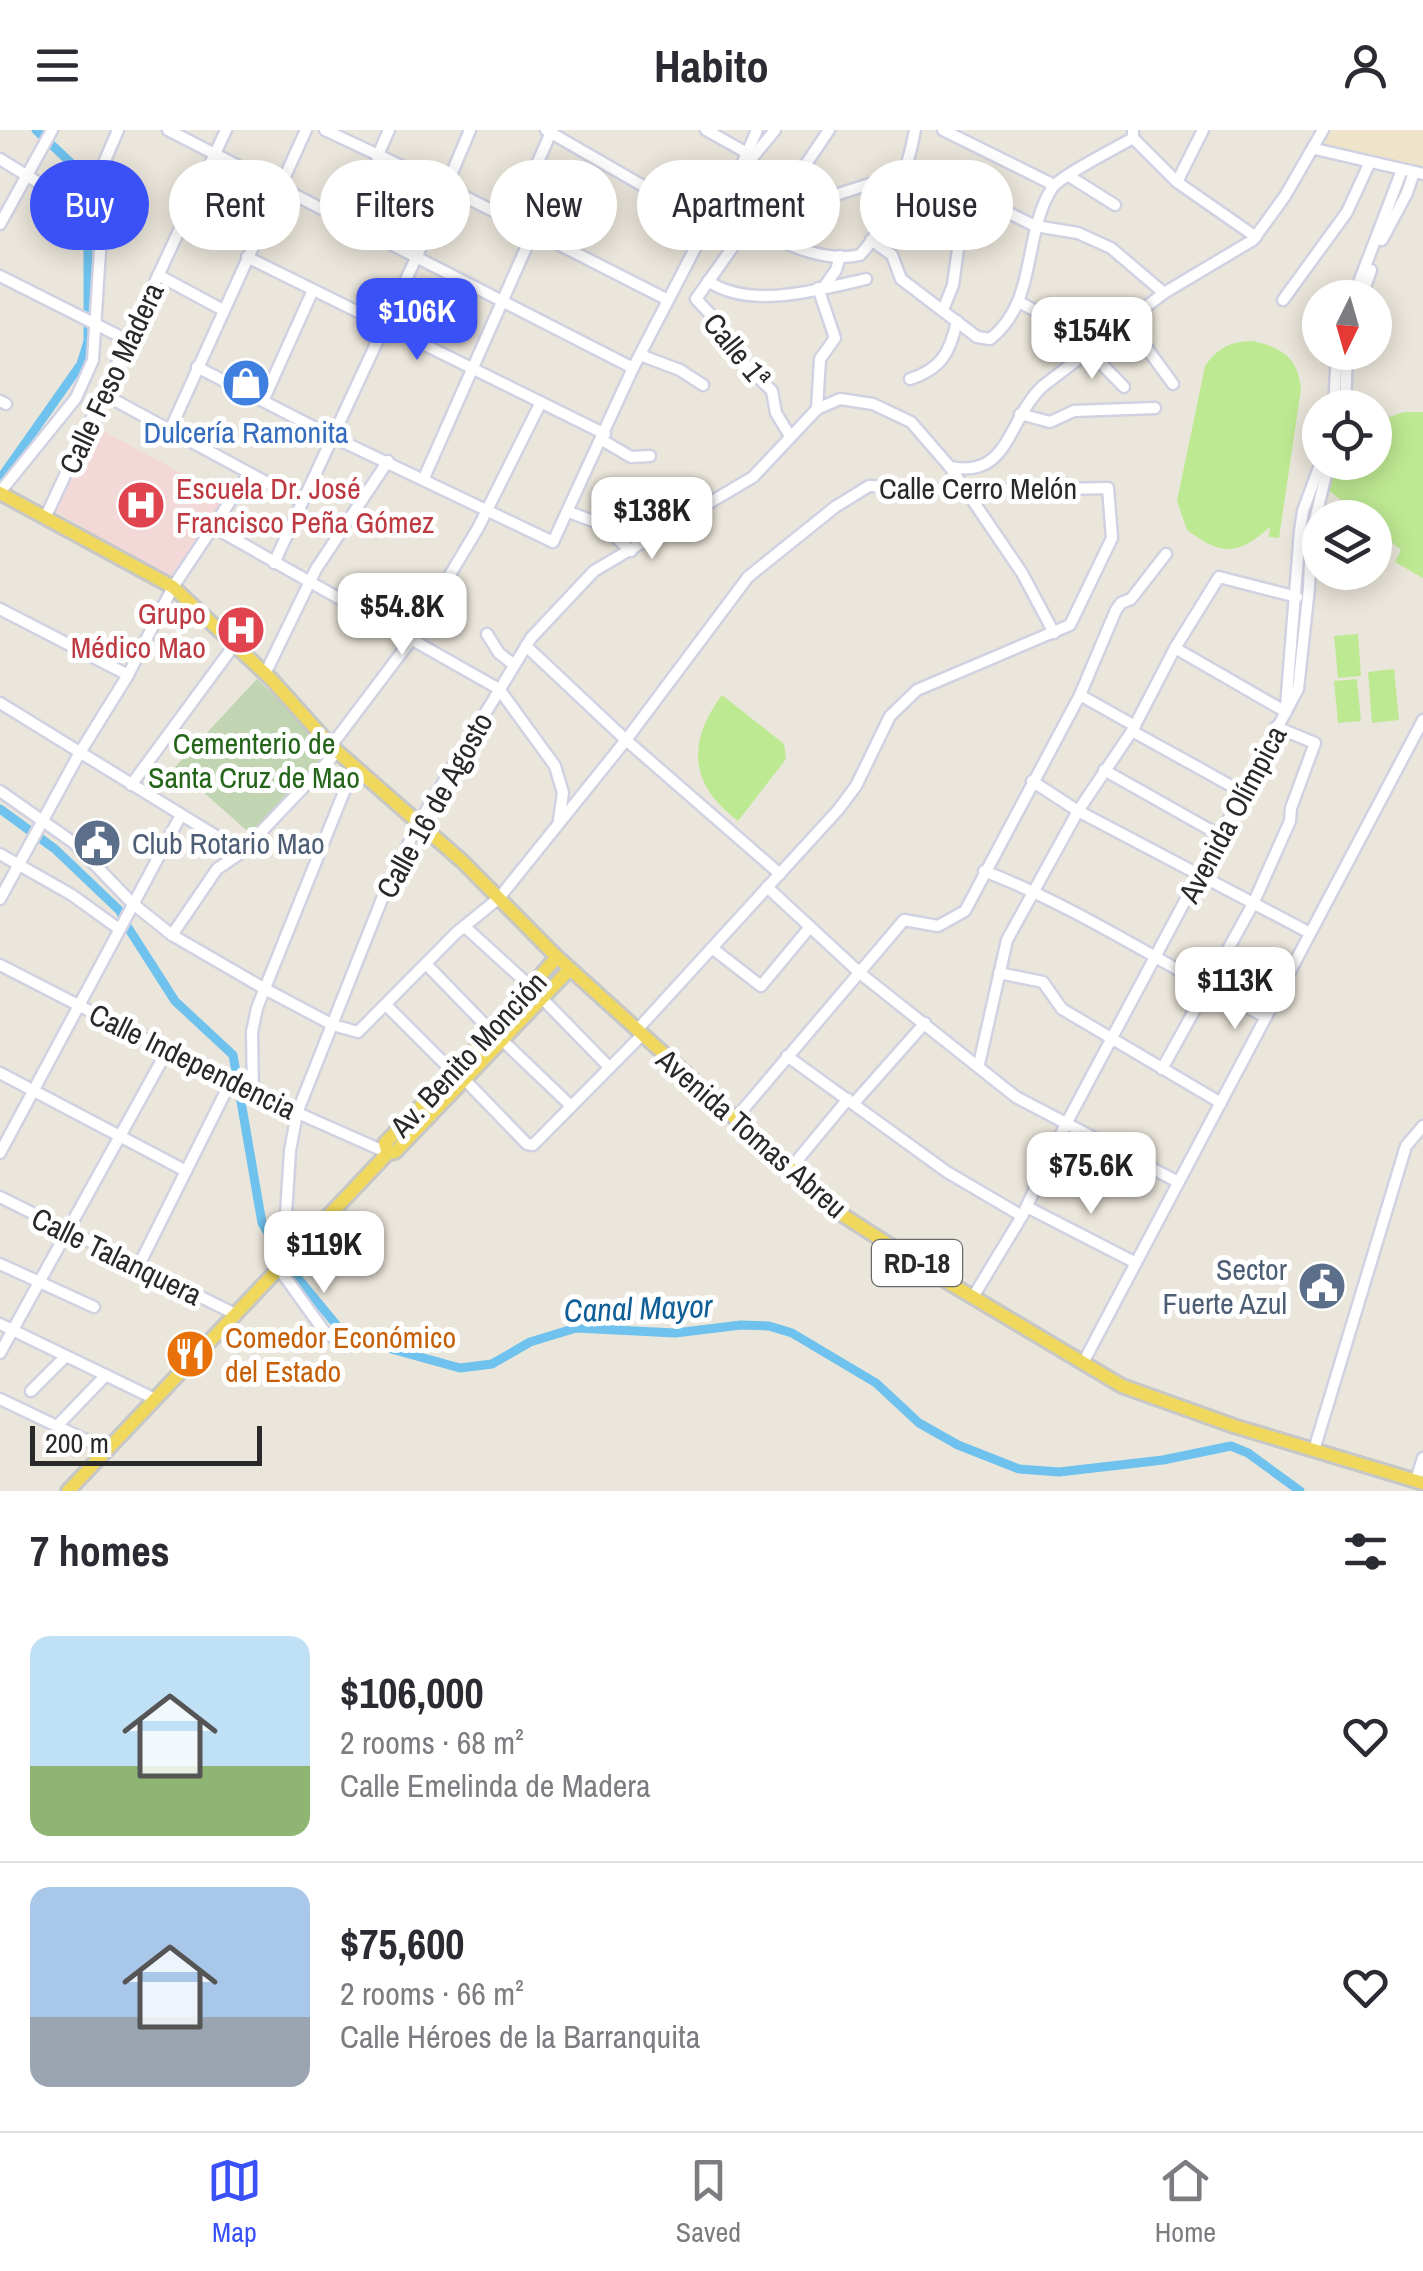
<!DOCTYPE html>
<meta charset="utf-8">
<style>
:root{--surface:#fff;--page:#f7f7f7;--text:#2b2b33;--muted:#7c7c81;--line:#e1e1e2;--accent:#3b51f8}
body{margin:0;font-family:"Archivo Narrow",sans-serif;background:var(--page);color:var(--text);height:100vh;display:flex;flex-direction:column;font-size:38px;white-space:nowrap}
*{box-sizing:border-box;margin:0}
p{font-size:32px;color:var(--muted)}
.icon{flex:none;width:55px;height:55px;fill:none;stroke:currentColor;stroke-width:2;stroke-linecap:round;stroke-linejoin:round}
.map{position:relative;height:1361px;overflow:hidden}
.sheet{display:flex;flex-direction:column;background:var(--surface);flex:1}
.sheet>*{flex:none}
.top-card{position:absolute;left:30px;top:30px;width:1365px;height:90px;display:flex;gap:20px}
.needle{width:65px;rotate:185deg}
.controls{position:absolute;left:1302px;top:150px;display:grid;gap:20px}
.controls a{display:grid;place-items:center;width:90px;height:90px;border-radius:50%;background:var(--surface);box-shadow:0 5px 25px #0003;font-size:50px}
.scale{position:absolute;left:30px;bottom:25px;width:232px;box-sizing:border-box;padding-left:10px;border:5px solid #292929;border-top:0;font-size:28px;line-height:35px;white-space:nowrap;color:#292929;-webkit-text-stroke:8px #fff;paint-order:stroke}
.price{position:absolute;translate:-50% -85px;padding:0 22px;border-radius:20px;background:#fff;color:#222;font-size:32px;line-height:65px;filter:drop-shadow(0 2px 5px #0008)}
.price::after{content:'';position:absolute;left:50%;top:60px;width:30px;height:22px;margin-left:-15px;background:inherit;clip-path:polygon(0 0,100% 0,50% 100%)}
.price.selected{background:var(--accent);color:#fff}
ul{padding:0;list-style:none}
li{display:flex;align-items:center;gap:30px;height:250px;padding:0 30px}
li+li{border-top:2px solid var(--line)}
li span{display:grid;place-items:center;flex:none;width:280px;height:200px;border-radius:20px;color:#555}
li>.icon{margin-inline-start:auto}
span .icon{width:120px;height:120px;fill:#fffc;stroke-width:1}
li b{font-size:42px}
h2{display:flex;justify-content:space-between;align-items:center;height:120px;padding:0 30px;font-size:42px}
.chip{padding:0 35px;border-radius:45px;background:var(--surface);box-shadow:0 5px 25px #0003;font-size:35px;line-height:90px}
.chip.selected{background:var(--accent);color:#fff}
header{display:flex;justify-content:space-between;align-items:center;height:130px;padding:0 30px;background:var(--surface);font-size:45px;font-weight:700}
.tab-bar{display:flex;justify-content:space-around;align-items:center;height:140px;border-top:2px solid var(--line);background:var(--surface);font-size:28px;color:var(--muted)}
.tab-bar a{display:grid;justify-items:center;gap:5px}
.tab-bar .selected{color:var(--accent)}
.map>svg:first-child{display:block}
</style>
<header><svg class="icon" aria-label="menu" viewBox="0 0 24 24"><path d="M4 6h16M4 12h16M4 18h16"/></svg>Habito<svg class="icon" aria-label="person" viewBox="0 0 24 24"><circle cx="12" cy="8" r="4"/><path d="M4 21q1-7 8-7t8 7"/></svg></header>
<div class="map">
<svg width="1423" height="1361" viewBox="0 0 1423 1361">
<rect width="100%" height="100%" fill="#ebe6db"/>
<polygon fill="#ede4ca" points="1330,0 1423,0 1423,39 1322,15"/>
<polygon fill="#f2d9d8" points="96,297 228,368 172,452 56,381"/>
<polygon fill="#c1d5b2" points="257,549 333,623 254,707 175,637"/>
<g fill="#bee993">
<path d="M1252 211C1282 217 1298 228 1301 259L1279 408 1269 407 1270 397C1237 426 1222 426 1187 400L1177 371 1205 236C1218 218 1229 212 1252 211Z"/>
<polygon points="1404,282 1423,282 1423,448 1395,432 1401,420 1375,398 1375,388 1362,387 1327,359 1339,333 1375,332 1375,292"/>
<polygon points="1358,504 1361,546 1338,548 1334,506"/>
<polygon points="1394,539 1399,590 1372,593 1368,542"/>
<polygon points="1357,549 1361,591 1338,593 1334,551"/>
<path d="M722 565 784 614 786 629 738 691C690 655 686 613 722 565Z"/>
</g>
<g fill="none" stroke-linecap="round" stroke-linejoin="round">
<g stroke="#6ec2ed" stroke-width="9">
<polyline points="0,349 81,234 88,211 88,96 71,33 36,0"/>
<polyline points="0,679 55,719 120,781 127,796 175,871 233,925 262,1093 292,1141 339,1198 373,1214 460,1238 492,1234 530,1212 576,1198 675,1203 741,1195 769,1196 792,1203 876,1253 919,1293 958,1315 1019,1339 1059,1342 1163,1330 1231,1316 1248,1323 1300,1361"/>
</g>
<g stroke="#d0d2e2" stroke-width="15">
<g id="minor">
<polyline points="168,0 633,238"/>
<polyline points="325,0 448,58 668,170"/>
<polyline points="546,0 709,94"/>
<polyline points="706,0 747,23"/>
<polyline points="943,0 1054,55"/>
<polyline points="1133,0 1133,8 1177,52 1256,107"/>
<polyline points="1315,19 1423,44"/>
<polyline points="377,27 389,0"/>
<polyline points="0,29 68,71"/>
<polyline points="747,34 775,0"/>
<polyline points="1069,46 1115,75"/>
<polyline points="794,52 832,66 870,54 908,73 999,78 1035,96 1078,103 1111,118 1164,163"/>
<polyline points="1177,52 1203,0"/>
<path d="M718 79C759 99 813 136 860 125 888 95 908 40 915 0"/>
<polyline points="512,91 552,0"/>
<polyline points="0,94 52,0"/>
<path d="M871 110 892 125 901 149 977 207 990 209C1038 172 1022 106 1052 58 1060 46 1116 18 1133 8"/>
<polyline points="1382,110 1407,63 1414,42"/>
<polyline points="247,127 605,304"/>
<polyline points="158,145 223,180"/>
<polyline points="0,146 129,211"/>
<path d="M708 151C750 180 818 160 866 149"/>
<polyline points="824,157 836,140 840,126"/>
<polyline points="1353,168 1402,40"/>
<polyline points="1361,168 1371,140"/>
<polyline points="1283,170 1347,82 1369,34"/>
<polyline points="1019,172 1083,206 1094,215"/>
<polyline points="943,180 953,155 964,76"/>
<polyline points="1127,191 1173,254"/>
<polyline points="1088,220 1124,257"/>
<polyline points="640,225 680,240 703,255"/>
<polyline points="197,237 331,306 553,412 633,238 703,103 738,44 757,0"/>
<path d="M910 249C941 239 950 223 957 191"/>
<polyline points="105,265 301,371"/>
<polyline points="0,271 6,274"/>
<polyline points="263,271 313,160"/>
<polyline points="1334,278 1337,222"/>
<polyline points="1345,278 1347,222"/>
<polyline points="817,279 820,229 835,208 818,158"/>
<polyline points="1020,284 1050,292 1074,281 1155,278"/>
<polyline points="170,300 306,0"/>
<polyline points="790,306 776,283 772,261 729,218 711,185 696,169 749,94 794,52 829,0"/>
<polyline points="602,310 631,327 650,326"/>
<path d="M950 337C1010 349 1007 289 1043 256L1164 163 1253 110 1285 66 1323 0"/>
<polyline points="424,348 533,102"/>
<polyline points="0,362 76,268 93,230 101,105 92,61 118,0"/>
<polyline points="569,382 601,394 631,421"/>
<polyline points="46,386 226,0"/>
<polyline points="213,397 499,559 555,636 563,663 559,690"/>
<polyline points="274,433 417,126 470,0"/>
<polyline points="0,479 128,545"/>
<polyline points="487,504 499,523 514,535"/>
<polyline points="526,516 626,610 780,744"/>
<polyline points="1175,518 1286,582"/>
<polyline points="265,544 316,439 388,331"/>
<polyline points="1080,565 1135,596"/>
<polyline points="0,573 242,722"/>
<polyline points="1286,577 1300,401 1303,381 1321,332"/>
<polyline points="1132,601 1244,663"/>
<polyline points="331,616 411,510 478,398 541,272"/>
<polyline points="1104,640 1221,706"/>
<polyline points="1032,651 1078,681 1310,803"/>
<polyline points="131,655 235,514"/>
<polyline points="0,661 74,713 132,773 172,805 265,859 333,895 358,902 456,803 499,768 626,610 748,447 835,377 869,356 965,361 1108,358 1112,408 1070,495 917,560 890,586 856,656 838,680 637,900"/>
<polyline points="0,724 72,765 119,799"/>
<path d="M984 741C1083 779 1171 840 1266 887"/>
<polyline points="767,757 861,844 1016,967 1178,1052"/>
<polyline points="0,769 79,624 128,545 173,457 249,343"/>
<polyline points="464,796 531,857 608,936"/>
<polyline points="172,805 217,739 242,722 337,622"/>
<polyline points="712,818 761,856 810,797"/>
<polyline points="0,835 230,953 388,1023"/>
<polyline points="427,835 492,902"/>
<polyline points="999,843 1043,852 1062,879 1221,973"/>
<polyline points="387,876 454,943"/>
<polyline points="502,910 571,976"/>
<polyline points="787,926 947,1042 1022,1086"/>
<polyline points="979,934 1007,810 1078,681 1132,601 1175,518 1219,447 1297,467"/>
<polyline points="1162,939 1253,774 1290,691 1291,678 1315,613 1276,597"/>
<polyline points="0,943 186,1041"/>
<polyline points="465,950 527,1014 533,1015 642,905"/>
<polyline points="253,963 252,902 257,878 354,637"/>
<polyline points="854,973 925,893"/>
<polyline points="735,989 904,790 938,796 965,781 1080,565 1116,480 1121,473 1131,469 1166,424"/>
<polyline points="0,1023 181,685"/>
<polyline points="790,1039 848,969"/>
<polyline points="0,1067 235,1184"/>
<polyline points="1027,1077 1136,1133"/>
<polyline points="286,1084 290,1021 297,983 382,769 418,694 531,508 594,441 753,347 817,279 840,269 873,274 911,292 950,337 1022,443 1054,503"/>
<polyline points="0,1134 94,1177"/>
<polyline points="138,1137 230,953"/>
<polyline points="280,1140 324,1201 345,1216"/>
<polyline points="973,1167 1022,1086 1066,994 1298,559 1309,458 1311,407 1329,332"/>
<polyline points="0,1194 155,1269"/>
<polyline points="0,1223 167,921"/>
<polyline points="1083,1233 1423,590"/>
<polyline points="31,1261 66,1226"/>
<polyline points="0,1269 107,1320"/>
<polyline points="57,1296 106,1245"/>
<polyline points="1314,1320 1406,1016 1423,996"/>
<polyline points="1416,1350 1423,1328"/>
</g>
</g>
<g stroke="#c7c7c7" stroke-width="18">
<g id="major">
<polyline points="0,363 173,457 271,549 331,616 463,732 557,827 841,1084 946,1151 1122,1256 1234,1296 1423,1353"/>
<polyline points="388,1023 385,1013 465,931 557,827"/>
<polyline points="68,1361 388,1023 395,1022 570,839"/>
</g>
</g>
<use href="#minor" stroke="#fff" stroke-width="10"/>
<use href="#major" stroke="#efd85c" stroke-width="12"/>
</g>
<defs>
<g id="shop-disc" transform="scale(2.5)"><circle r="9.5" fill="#3f7fe0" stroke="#fff"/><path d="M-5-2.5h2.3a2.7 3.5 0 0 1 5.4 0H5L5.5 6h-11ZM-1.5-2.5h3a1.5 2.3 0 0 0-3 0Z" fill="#fff"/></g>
<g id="hospital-disc" transform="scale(2.5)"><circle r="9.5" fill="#e0444e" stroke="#fff"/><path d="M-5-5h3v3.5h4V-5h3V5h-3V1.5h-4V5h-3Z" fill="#fff"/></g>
<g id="civic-disc" transform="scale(2.5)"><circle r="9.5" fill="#5c6f8a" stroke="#fff"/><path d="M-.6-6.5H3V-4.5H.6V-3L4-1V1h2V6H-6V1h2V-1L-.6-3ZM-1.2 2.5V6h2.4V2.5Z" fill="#fff"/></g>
<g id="restaurant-disc" transform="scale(2.5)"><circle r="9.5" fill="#e8710a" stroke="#fff"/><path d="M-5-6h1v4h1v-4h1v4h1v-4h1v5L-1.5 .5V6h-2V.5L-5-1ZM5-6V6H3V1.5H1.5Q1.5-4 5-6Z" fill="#fff"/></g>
</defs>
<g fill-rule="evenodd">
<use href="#shop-disc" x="246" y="253"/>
<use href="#hospital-disc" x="141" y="375"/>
<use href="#hospital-disc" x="241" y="500"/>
<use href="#civic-disc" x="97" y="713"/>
<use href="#civic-disc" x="1322" y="1156"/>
<use href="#restaurant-disc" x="190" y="1224"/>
</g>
<g text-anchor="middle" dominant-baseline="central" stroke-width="10" stroke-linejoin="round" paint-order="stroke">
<rect fill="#fff" stroke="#696969" stroke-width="2.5" x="872" y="1110" width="90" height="46" rx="8"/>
<g font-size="28" font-weight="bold" fill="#292929">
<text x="917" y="1133">RD-18</text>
</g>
<g font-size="30" fill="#292929" stroke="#fff">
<text transform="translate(737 220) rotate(51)">Calle 1ª</text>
<text transform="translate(111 248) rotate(-65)">Calle Feso Madera</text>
<text x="978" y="358">Calle Cerro Melón</text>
<text transform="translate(434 675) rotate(-61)">Calle 16 de Agosto</text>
<text transform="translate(1232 684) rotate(-62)">Avenida Olímpica</text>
<text transform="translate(468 924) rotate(-47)">Av. Benito Monción</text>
<text transform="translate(193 931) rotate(26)">Calle Independencia</text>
<text transform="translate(752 1003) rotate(41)">Avenida Tomas Abreu</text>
<text transform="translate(117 1126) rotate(26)">Calle Talanquera</text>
</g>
<g font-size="30" fill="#366cbe" stroke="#fff">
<text x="246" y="302">Dulcería Ramonita</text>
</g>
<g font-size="30" fill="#be3a42" stroke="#fff" text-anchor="start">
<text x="176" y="358">Escuela Dr. José<tspan x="176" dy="34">Francisco Peña Gómez</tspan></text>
<text x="206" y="483" text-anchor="end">Grupo<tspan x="206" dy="34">Médico Mao</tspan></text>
</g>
<g font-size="30" fill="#24651a" stroke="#fff">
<text x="254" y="613">Cementerio de<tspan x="254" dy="34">Santa Cruz de Mao</tspan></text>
</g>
<g font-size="30" fill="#4e5e75" stroke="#fff" text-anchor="start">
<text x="132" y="713">Club Rotario Mao</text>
<text x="1287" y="1139" text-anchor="end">Sector<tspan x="1287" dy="34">Fuerte Azul</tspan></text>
</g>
<g font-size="30" fill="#c56008" stroke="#fff" text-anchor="start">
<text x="225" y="1207">Comedor Económico<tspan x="225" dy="34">del Estado</tspan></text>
</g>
<g font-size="32" font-style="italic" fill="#0e5e98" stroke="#fff">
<text transform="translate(638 1178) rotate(-2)">Canal Mayor</text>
</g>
</g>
</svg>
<div class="controls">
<a><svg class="needle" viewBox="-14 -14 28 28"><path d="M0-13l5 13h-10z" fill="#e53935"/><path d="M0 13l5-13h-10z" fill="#7c7c81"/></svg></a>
<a><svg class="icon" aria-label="locate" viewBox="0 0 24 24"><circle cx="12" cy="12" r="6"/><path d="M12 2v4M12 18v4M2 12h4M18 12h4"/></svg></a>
<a><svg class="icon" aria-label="layers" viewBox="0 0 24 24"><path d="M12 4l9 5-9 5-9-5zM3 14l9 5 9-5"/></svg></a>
</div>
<div class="scale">200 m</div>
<b class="price selected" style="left:417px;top:233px">$106K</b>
<b class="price" style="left:1092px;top:252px">$154K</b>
<b class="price" style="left:652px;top:432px">$138K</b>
<b class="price" style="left:402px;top:528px">$54.8K</b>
<b class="price" style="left:1235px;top:902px">$113K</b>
<b class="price" style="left:1091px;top:1087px">$75.6K</b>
<b class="price" style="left:324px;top:1166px">$119K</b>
<div class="top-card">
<a class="chip selected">Buy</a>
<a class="chip">Rent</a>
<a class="chip">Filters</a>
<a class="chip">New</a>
<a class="chip">Apartment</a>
<a class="chip">House</a>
</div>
</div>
<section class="sheet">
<h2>7 homes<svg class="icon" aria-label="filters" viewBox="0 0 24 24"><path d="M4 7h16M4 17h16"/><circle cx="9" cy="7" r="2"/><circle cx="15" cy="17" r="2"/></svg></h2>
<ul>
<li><span style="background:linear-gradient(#bfe0f5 65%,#8fb573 0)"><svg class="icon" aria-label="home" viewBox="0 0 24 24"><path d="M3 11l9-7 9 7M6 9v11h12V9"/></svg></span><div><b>$106,000</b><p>2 rooms · 68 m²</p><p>Calle Emelinda de Madera</p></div><svg class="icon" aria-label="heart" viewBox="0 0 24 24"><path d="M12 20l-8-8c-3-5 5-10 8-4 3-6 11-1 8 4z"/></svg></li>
<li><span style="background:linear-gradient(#a9c7e8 65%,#9aa5b1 0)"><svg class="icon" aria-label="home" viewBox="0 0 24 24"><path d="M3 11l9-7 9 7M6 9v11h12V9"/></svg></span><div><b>$75,600</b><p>2 rooms · 66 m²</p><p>Calle Héroes de la Barranquita</p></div><svg class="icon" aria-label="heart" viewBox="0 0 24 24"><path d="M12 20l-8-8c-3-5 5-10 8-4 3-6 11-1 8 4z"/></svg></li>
</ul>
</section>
<nav class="tab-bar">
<a class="selected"><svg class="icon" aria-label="map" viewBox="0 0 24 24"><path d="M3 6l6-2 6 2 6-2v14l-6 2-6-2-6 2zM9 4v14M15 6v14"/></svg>Map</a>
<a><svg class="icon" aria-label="saved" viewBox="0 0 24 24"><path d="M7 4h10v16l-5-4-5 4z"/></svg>Saved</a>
<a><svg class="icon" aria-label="home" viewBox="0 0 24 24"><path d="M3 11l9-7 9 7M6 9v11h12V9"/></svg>Home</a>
</nav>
